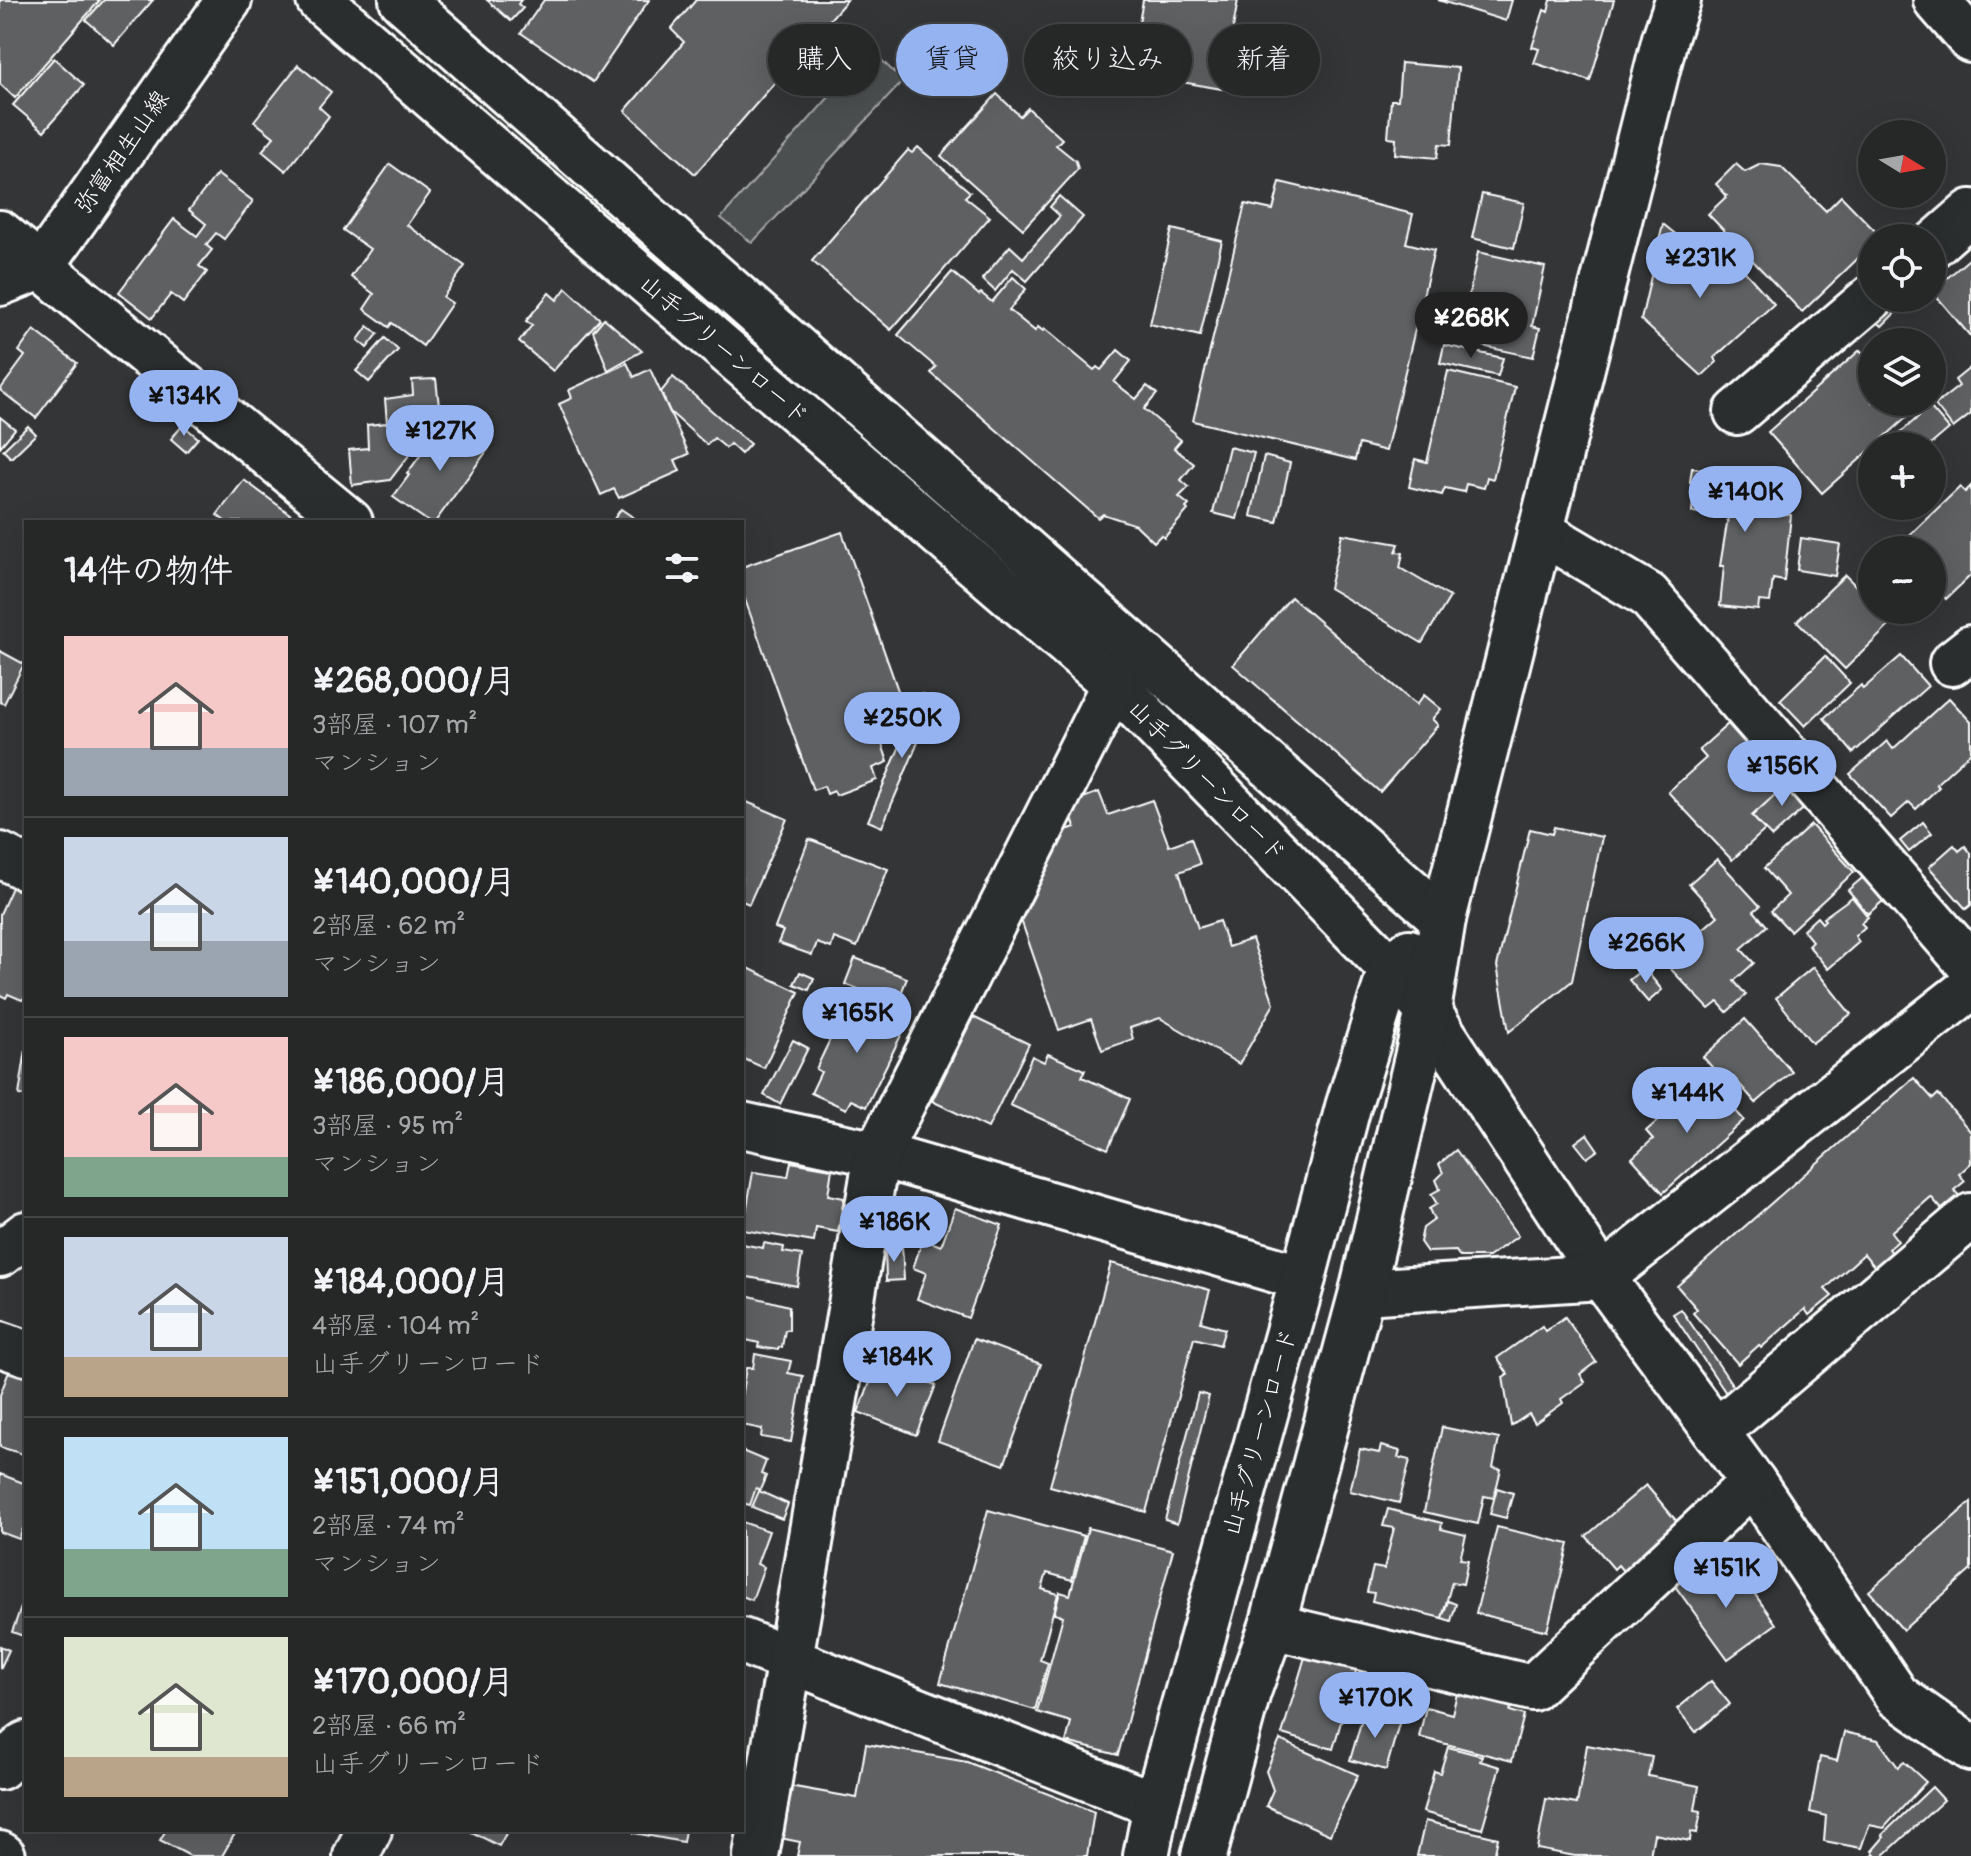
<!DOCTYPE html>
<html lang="ja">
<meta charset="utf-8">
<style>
:root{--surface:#262828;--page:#323434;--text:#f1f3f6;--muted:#a4a6a8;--line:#424445;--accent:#95b2f1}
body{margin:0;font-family:Pangolin,"Klee One",sans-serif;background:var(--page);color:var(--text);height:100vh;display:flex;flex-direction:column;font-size:30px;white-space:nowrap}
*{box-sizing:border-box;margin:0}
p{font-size:26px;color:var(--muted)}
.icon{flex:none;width:44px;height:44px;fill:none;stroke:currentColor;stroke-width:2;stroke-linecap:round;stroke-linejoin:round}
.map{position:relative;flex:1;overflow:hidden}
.drawer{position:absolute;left:24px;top:520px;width:720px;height:1312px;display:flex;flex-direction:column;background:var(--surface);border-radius:0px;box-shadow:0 8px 32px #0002,0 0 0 2px var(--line)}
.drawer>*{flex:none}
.top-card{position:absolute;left:768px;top:24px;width:760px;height:72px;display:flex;gap:16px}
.needle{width:52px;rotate:101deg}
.tools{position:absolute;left:1858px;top:120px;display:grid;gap:16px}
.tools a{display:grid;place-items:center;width:88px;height:88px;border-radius:50%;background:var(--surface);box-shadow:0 8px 32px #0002,0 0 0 2px var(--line);font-size:40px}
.price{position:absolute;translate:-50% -68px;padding:0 18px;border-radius:28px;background:var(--accent);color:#111;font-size:26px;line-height:52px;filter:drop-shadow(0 2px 4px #0008)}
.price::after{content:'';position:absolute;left:50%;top:48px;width:24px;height:18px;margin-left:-12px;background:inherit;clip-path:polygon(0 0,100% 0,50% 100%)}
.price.selected{background:#222;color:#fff}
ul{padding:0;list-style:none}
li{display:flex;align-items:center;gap:24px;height:200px;padding:0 40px}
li+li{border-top:2px solid var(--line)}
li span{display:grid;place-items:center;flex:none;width:224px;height:160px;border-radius:0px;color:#555}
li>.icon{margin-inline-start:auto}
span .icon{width:96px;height:96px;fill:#fffc;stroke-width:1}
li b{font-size:34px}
h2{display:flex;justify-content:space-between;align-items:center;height:96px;padding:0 40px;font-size:34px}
.tag{padding:0 28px;border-radius:36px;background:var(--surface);box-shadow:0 8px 32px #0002,0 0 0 2px var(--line);font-size:28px;line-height:72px}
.tag.selected{background:var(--accent);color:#111}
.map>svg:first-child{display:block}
</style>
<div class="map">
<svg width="1971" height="1856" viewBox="0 0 1971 1856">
<rect width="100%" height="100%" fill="#333536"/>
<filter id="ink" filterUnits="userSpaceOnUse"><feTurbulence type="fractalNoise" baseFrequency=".0125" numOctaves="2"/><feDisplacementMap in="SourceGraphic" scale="16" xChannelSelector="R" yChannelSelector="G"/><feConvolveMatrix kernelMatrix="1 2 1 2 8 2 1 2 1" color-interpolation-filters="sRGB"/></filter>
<g filter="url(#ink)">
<polygon fill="#4c4f50" stroke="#a6a7a8" stroke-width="2" points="871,50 903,81 752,243 721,218"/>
<g fill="#5f6162" stroke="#fff" stroke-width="2">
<polygon points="0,0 100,0 15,98 0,84"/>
<polygon points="104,0 153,0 114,45 86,20"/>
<polygon points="487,0 521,0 518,4 523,8 511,21"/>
<polygon points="544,0 649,0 593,82 521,33"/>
<polygon points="696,0 847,0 695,174 625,111 684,42 671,29"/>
<polygon points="1143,0 1238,0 1222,89 1130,73"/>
<polygon points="1438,0 1512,0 1506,21"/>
<polygon points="1551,0 1614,0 1590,81 1534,63 1539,49 1532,47 1544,10 1548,12"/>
<polygon points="54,58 84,85 44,131 13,105"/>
<polygon points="1401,63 1458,68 1451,145 1439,144 1437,158 1395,154 1396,139 1388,138 1391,100 1398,100"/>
<polygon points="298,65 331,92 319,107 329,116 286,171 262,151 274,137 254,121"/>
<polygon points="997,94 1020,116 1028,108 1062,139 1056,145 1076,161 1078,169 1023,229 941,156"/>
<polygon points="918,147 970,192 965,197 990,217 891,330 812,261 908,150 912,153"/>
<polygon points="390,164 430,193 407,225 465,266 443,297 452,303 423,346 392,323 389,327 364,309 374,294 351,277 370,249 343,230"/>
<polygon points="1736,164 1745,172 1761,164 1781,167 1826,211 1841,196 1881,237 1872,238 1872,245 1802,312 1708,214 1727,196 1716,184"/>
<polygon points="217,174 253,201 224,239 216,233 206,245 212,250 199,266 207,272 183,303 171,294 152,318 119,292 174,219 197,236 206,224 189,210"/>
<polygon points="1280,182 1413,214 1406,243 1434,250 1386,451 1359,444 1355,460 1193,421 1245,204 1273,210"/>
<polygon points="1482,194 1524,203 1514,248 1472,238"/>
<polygon points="1059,196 1083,217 1027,281 1013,269 995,291 982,279 1010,246 1023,258 1060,216 1050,207"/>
<polygon points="1663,224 1705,258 1714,237 1774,304 1714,358 1717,362 1702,376 1641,320"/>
<polygon points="1172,229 1222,241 1200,336 1150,324"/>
<polygon points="1478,252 1545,267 1532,326 1540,328 1533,357 1459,341"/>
<polygon points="1969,259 1971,261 1971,337 1932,291"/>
<polygon points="952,272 979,295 981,293 992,302 1013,277 1026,289 1009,310 1035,331 1038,327 1043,331 1045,329 1094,370 1097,367 1101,370 1118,350 1131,361 1114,382 1136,399 1147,386 1157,394 1144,409 1181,440 1174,448 1194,464 1181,480 1189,487 1179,497 1189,505 1186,508 1188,510 1164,538 1161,535 1154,542 1136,525 1103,514 1098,518 931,373 936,367 898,335"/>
<polygon points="566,288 600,319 553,371 519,342 532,325 526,321 549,293 557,300"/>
<polygon points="1888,298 1897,298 1903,305 1882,326 1871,316"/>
<polygon points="604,318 642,351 608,370 593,331"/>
<polygon points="368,326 378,334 367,348 358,340"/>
<polygon points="34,330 77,363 36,418 0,390 25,356 19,351"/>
<polygon points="385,338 398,350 369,382 356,371"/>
<polygon points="1444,345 1503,358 1498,376 1440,363"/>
<polygon points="1860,350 1872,363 1872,402 1924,402 1822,493 1768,432"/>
<polygon points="627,363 634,377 650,369 689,454 675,460 680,471 619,498 614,489 601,495 559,404 572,398 569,390"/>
<polygon points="1971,367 1971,414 1953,428 1935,405 1959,386 1955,380"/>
<polygon points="1448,371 1515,387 1493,479 1487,477 1484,488 1466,484 1464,492 1445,488 1442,495 1409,487 1415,459 1427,462"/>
<polygon points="673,377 750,444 741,454 730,444 726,448 714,438 707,445 670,412 661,392"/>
<polygon points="436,379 440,415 390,480 352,485 349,450 368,448 367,425 387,423 385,399 413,395 412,380"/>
<polygon points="1930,407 1949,429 1929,446 1885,446"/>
<polygon points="0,417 15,429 0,447"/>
<polygon points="183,425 198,438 186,452 171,439"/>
<polygon points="28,426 36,434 11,458 3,450"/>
<polygon points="452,426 460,432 463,428 489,448 435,522 429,522 393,497 409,475 407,474 439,429 446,434"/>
<polygon points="1229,447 1254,453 1237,519 1213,513"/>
<polygon points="1264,456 1290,463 1277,522 1251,516"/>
<polygon points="1692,468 1770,477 1767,501 1783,503 1782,514 1791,515 1784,581 1773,579 1770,602 1759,601 1758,610 1720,606 1724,566 1720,566 1728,517 1692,512 1695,482 1690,482"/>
<polygon points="244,480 298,520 296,522 226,522 217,515"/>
<polygon points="1971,486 1971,575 1946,599 1932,584 1932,550 1899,550 1897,547 1960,487 1965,492"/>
<polygon points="621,509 640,522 612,522"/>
<polygon points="842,532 907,716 893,721 896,732 880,738 888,762 873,768 877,780 836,795 834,791 827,794 824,786 813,790 742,591 742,567"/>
<polygon points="1342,534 1399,544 1396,552 1403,553 1400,568 1450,597 1422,643 1329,588"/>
<polygon points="1801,538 1840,544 1835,576 1797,570"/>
<polygon points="1845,575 1872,602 1872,610 1879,610 1892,623 1845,669 1797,621"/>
<polygon points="1291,597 1416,705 1424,695 1441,709 1432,719 1438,725 1380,792 1233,665"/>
<polygon points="0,651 24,664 4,704 0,702"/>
<polygon points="1825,656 1850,683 1805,726 1780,700"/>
<polygon points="1901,656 1928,686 1853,753 1824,718 1861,685 1863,689"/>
<polygon points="922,694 936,700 882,827 868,821"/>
<polygon points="1949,698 1971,722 1971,752 1936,784 1939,787 1916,809 1909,802 1891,818 1850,774 1887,741 1893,749"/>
<polygon points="1728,724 1784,787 1752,816 1765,830 1732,860 1668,792 1706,758 1699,750"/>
<polygon points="1792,779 1812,801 1772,837 1752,816"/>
<polygon points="1099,792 1108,815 1152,800 1169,846 1191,838 1200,864 1179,872 1198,928 1219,921 1228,947 1252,939 1274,1004 1239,1064 1160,1018 1130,1028 1133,1039 1102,1050 1091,1019 1059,1030 1018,911 1048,836 1075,827 1067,804"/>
<polygon points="742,800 787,819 749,904 742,901"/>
<polygon points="1923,822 1932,833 1909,852 1900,841"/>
<polygon points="1811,825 1854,872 1790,931 1771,911 1788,895 1764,868"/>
<polygon points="1554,827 1602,837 1572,981 1509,1032 1497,966 1530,829 1552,834"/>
<polygon points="809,839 888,869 857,947 834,938 831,948 817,943 812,955 778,943 783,931 775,928"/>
<polygon points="1954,845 1959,851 1965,846 1971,853 1971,905 1966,909 1929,867"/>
<polygon points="1717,859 1760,906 1754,911 1767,926 1741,949 1754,963 1734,981 1746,995 1727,1012 1718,1002 1709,1009 1663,961 1675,951 1663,937 1682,919 1696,935 1718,916 1689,884"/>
<polygon points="1873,869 1892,893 1868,914 1848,890"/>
<polygon points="13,885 26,891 26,996 22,1000 8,994 6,998 0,995 0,914"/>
<polygon points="1852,897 1868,917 1861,923 1865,927 1855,936 1859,942 1828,969 1808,945 1812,941 1803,930 1817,917 1822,923 1825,920 1823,918"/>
<polygon points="855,958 907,978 897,1004 845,984"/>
<polygon points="1813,967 1851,1014 1812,1043 1776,998"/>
<polygon points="748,968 799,992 764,1068 742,1058 742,982"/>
<polygon points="1644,968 1662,990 1648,1002 1629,980"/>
<polygon points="800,972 814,978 809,990 794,984"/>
<polygon points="853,997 907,1023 866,1107 851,1100 846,1109 811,1093 821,1072 816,1069 842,1014 844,1015"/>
<polygon points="973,1017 1029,1044 988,1128 932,1101"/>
<polygon points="1745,1019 1792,1072 1756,1103 1734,1078 1727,1084 1703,1057"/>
<polygon points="793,1040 808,1048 780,1104 764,1095"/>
<polygon points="26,1049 26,1096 19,1095"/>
<polygon points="1048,1054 1085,1070 1082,1077 1130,1099 1108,1149 1010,1105 1032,1056 1044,1062"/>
<polygon points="1706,1078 1744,1120 1663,1193 1632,1158 1653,1139 1646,1131"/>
<polygon points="1914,1078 1933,1099 1938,1094 1971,1132 1971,1163 1959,1174 1965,1181 1954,1190 1961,1198 1945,1213 1931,1197 1891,1232 1898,1241 1889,1249 1896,1258 1879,1272 1864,1254 1825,1289 1832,1296 1809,1315 1805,1309 1761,1348 1759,1345 1738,1364 1693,1313 1697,1309 1677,1286"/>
<polygon points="1587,1134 1598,1150 1587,1158 1575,1143"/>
<polygon points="1456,1150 1518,1236 1488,1257 1460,1257 1456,1251 1427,1252 1420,1242 1423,1228 1434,1220 1429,1209 1437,1204 1431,1194 1440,1189 1436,1180 1443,1173 1439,1164"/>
<polygon points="791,1162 832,1169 828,1195 844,1198 838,1232 816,1228 814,1242 743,1230 753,1172 788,1177"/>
<polygon points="955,1208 1002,1225 968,1318 917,1299 926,1273 913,1268 923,1239 941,1246"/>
<polygon points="764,1243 784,1247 783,1252 802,1255 797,1286 742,1276 742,1244 763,1248"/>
<polygon points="902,1246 904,1280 886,1281 885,1247"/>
<polygon points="1111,1263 1210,1290 1201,1322 1225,1329 1220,1345 1194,1338 1146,1512 1050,1486"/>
<polygon points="742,1294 789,1306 789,1330 785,1330 782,1347 779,1347 778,1350 758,1347 759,1343 742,1339"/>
<polygon points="1681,1309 1742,1399 1734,1405 1673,1314"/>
<polygon points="1565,1317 1596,1362 1580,1374 1585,1382 1561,1399 1563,1403 1535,1423 1529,1414 1511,1426 1503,1377 1508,1374 1497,1358 1542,1326 1545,1331"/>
<polygon points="974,1339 1041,1364 1004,1465 938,1441"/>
<polygon points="755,1354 791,1361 788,1373 803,1376 791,1442 761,1437 762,1429 742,1425 742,1392 746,1368 753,1368"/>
<polygon points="15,1356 26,1360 26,1455 0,1447 0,1395"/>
<polygon points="878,1363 936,1385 916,1435 858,1412"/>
<polygon points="1198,1393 1209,1396 1177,1524 1165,1520"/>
<polygon points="1442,1427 1499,1439 1493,1468 1501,1469 1494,1498 1484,1496 1478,1524 1424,1512"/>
<polygon points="1381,1446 1400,1451 1398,1457 1410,1460 1399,1503 1350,1491 1360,1449 1379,1453"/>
<polygon points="742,1451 766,1461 761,1474 766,1476 760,1490 756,1488 750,1505 742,1503"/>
<polygon points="0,1474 26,1484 26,1521 19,1539 0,1532"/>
<polygon points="1646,1485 1679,1524 1623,1571 1618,1565 1614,1569 1586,1536"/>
<polygon points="1497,1488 1513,1493 1506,1518 1490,1514"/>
<polygon points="759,1491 788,1504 782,1519 752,1507"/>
<polygon points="1971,1502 1971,1570 1903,1630 1869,1591"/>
<polygon points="1388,1509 1442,1523 1441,1529 1466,1535 1460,1559 1468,1560 1463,1584 1452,1582 1442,1618 1372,1601 1374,1593 1367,1592 1373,1567 1384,1569 1394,1528 1383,1526"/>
<polygon points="988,1510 1084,1536 1072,1580 1047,1573 1042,1589 1058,1594 1040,1660 1048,1663 1035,1710 940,1683"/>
<polygon points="742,1522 769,1531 757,1564 764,1567 752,1600 742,1596"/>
<polygon points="1497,1527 1569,1544 1547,1631 1476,1613"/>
<polygon points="1088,1528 1173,1550 1118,1755 1066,1742 1071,1722 1037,1712 1063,1616 1054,1614 1060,1592 1070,1595"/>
<polygon points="1705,1565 1720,1585 1739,1572 1776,1624 1728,1659 1675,1586"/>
<polygon points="26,1594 26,1637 12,1632"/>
<polygon points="1448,1601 1456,1604 1451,1621 1442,1618"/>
<polygon points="1310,1640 1361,1654 1333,1749 1282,1734"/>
<polygon points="0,1646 9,1650 0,1669"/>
<polygon points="1462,1673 1517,1686 1510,1711 1524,1715 1512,1761 1419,1737 1426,1707 1452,1714"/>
<polygon points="1711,1681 1730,1704 1696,1732 1677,1709"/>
<polygon points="1365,1709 1400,1720 1386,1770 1350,1760"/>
<polygon points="1844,1732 1878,1740 1898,1767 1904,1762 1926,1782 1884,1828 1869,1825 1861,1848 1824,1841 1826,1816 1810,1812 1820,1757 1837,1761"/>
<polygon points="1280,1740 1358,1775 1330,1835 1266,1806 1273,1790 1266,1771"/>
<polygon points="866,1744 967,1762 1094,1812 1087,1856 797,1856 800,1842 780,1838 789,1786 857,1798"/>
<polygon points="1587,1745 1652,1757 1648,1776 1699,1786 1695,1810 1701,1811 1697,1833 1691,1832 1690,1841 1654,1834 1650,1856 1575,1856 1537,1849 1546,1799 1577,1804"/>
<polygon points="1448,1747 1482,1756 1480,1761 1500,1767 1482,1829 1423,1812 1434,1771 1440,1773"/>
<polygon points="1932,1787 1944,1800 1883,1856 1872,1856 1875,1854 1872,1851 1884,1837 1882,1835"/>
<polygon points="1425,1821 1498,1838 1494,1856 1417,1856"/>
<polygon points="166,1830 237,1830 222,1856 190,1856 160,1840"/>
<polygon points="468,1830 508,1830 499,1846"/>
<polygon points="634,1830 685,1830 683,1842 634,1833"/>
</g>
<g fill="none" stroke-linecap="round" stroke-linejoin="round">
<g stroke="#fff" stroke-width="50">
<g id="minor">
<polyline points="319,0 1114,684 1391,969 1428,1011 1602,1277 1753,1482 1897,1696 1971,1748"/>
<polyline points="402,0 1443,919"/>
<polyline points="1936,0 1971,40"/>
<polyline points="0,233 350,522"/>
<polyline points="1932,246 1971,212"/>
<polyline points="0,283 41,267 229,0"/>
<polyline points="1737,412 1872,297"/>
<polyline points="1540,531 1648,595 1971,966"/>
<polyline points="1952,663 1971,648"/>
<polyline points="0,855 26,868"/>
<polyline points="742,1125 877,1154 1303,1278"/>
<polyline points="0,1254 26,1234"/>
<polyline points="1362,1292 1602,1277 1971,987"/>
<polyline points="0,1344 26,1353"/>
<polyline points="1716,1432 1971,1216"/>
<polyline points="1272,1626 1532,1688 1753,1482"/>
<polyline points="742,1641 1156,1805"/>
<polyline points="0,1767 26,1744"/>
<polyline points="0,1854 3,1856"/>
<polyline points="356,1856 369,1830"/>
<polyline points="756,1856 877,1154 1114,684"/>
<polyline points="1146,1856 1156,1805 1303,1278 1348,1107 1391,969 1409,952"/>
<polyline points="1204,1856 1248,1692 1272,1626 1362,1292 1428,1011 1443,919 1665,38 1678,0"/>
</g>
</g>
<use href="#minor" stroke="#2a2d2e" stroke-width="44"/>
</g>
</g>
<g text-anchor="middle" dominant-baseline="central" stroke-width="8" stroke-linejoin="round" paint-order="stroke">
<g font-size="24" fill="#fff" stroke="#2a2d2e">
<text transform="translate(122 152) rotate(-55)">弥富相生山線</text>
<text transform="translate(724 350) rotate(41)">山手グリーンロード</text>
<text transform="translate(1207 781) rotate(46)">山手グリーンロード</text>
<text transform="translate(1260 1432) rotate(-74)">山手グリーンロード</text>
</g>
</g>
</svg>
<div class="tools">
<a><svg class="needle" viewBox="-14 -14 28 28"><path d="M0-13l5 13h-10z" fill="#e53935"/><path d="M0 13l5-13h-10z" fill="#a4a6a8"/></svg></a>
<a><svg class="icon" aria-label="locate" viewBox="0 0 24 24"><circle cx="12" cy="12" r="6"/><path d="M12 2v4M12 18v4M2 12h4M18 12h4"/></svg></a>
<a><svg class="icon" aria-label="layers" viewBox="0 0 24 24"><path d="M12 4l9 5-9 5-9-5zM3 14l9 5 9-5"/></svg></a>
<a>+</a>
<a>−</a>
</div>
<b class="price" style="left:1700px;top:300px">¥231K</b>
<b class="price selected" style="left:1471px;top:360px">¥268K</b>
<b class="price" style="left:184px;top:438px">¥134K</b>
<b class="price" style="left:440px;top:473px">¥127K</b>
<b class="price" style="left:1745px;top:534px">¥140K</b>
<b class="price" style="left:902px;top:760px">¥250K</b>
<b class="price" style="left:1782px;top:808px">¥156K</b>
<b class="price" style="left:1646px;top:985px">¥266K</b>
<b class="price" style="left:857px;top:1055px">¥165K</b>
<b class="price" style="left:1687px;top:1135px">¥144K</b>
<b class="price" style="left:894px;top:1264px">¥186K</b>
<b class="price" style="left:897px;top:1399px">¥184K</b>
<b class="price" style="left:1726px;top:1610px">¥151K</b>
<b class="price" style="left:1375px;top:1740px">¥170K</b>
<div class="top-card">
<a class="tag">購入</a>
<a class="tag selected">賃貸</a>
<a class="tag">絞り込み</a>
<a class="tag">新着</a>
</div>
<section class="drawer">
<h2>14件の物件<svg class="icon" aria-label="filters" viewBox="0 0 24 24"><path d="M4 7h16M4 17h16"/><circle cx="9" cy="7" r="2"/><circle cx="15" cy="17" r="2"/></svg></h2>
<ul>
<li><span style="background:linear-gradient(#f6c9c9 70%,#9aa5b1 0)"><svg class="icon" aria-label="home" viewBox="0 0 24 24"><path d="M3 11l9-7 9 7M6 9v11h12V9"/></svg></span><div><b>¥268,000/月</b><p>3部屋 · 107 m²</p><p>マンション</p></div></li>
<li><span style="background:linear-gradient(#c9d6e8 65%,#9aa5b1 0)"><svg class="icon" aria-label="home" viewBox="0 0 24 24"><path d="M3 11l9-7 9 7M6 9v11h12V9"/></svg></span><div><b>¥140,000/月</b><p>2部屋 · 62 m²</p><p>マンション</p></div></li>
<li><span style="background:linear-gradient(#f6c9c9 75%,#7fa58c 0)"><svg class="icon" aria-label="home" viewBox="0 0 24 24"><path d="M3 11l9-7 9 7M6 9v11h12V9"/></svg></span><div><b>¥186,000/月</b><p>3部屋 · 95 m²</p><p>マンション</p></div></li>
<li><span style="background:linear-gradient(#c9d6e8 75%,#b9a48a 0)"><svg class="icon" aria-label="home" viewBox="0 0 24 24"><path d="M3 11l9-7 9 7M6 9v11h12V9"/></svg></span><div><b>¥184,000/月</b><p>4部屋 · 104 m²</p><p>山手グリーンロード</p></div></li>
<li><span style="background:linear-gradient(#bfe0f5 70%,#7fa58c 0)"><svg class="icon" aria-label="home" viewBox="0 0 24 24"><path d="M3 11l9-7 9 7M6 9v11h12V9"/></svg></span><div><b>¥151,000/月</b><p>2部屋 · 74 m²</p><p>マンション</p></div></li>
<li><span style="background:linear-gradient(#dfe7d0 75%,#b9a48a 0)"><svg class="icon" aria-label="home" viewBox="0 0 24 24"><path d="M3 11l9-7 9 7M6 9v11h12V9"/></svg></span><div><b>¥170,000/月</b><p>2部屋 · 66 m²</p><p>山手グリーンロード</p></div></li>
</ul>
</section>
</div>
